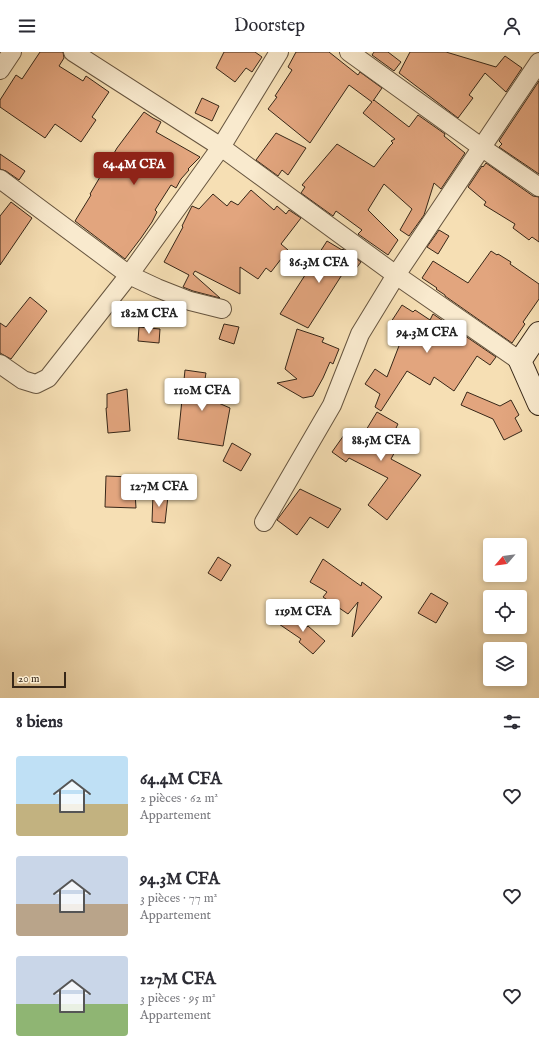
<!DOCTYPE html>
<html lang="fr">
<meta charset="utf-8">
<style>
:root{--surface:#fff;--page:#f7f7f7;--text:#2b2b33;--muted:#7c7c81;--accent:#8f2418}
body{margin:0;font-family:"IM FELL English",serif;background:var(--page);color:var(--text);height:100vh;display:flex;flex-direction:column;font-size:15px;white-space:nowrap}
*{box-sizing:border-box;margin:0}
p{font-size:13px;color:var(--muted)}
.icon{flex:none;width:22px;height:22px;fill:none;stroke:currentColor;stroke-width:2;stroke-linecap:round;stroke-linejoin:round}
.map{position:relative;height:646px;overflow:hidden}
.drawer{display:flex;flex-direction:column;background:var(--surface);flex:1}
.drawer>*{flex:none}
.needle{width:26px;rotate:242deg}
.controls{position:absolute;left:483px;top:486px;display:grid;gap:8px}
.controls a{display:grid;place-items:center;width:44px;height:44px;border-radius:4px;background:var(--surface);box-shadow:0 2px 6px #0003;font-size:20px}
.scale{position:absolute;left:12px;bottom:10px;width:54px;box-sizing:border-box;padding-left:4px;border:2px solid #372718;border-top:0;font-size:11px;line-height:14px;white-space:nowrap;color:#372718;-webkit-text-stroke:3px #f9eace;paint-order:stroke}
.price{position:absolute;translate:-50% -34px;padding:0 9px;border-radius:4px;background:#fff;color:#222;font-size:13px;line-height:26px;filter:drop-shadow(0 1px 2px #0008)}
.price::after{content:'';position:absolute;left:50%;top:24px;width:12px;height:9px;margin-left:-6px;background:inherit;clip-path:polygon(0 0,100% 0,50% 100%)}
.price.on{background:var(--accent);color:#fff}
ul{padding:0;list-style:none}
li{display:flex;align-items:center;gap:12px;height:100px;padding:0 16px}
li span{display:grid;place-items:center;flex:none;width:112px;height:80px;border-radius:4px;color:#555}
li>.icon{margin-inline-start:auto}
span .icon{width:48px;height:48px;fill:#fffc;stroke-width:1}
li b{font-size:17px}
h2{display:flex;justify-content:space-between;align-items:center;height:48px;padding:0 16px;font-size:17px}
header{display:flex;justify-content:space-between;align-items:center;height:52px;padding:0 16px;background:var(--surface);font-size:18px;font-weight:600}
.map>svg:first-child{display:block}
</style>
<header><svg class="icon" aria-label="menu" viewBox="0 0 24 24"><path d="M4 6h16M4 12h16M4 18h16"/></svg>Doorstep<svg class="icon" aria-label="person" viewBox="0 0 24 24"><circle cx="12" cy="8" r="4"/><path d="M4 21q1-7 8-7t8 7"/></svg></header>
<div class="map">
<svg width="539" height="646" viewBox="0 0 539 646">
<rect width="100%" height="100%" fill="#f6dfb4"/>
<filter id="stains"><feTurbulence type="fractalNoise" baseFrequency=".005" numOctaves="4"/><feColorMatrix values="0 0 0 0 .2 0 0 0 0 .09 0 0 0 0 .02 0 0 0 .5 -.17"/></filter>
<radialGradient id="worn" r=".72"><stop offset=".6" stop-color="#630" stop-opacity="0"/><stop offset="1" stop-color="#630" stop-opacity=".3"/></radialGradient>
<g fill="#e2a57e" stroke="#372718">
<polygon points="40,0 63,0 64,6 59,14 83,29 86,24 109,40 92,65 96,68 81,90 55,72 45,86 0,55 0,48 16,23 22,27"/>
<polygon points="224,0 255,0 262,5 252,20 246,16 235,30 216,16"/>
<polygon points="296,0 329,0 358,23 360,20 382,36 373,49 374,48 409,75 418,63 445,82 444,84 465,101 441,137 434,131 424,163 409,184 400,178 412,157 384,132 368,158 398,188 388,203 358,182 362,178 336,159 333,164 301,141 305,135 302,133 337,92 374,115 390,94 393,91 391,89 395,87 363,61 372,50 349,33 310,91 268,57 277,45 275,44 292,18 288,15"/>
<polygon points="374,0 388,0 401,10 394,19 372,3"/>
<polygon points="410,0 446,0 496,15 505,4 522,16 506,40 485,21 469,43 473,46 458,66 399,21"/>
<polygon points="539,29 539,122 499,95 502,92 499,89"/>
<polygon points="202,46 219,54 212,69 195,61"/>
<polygon points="144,60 153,66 161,70 156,80 200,105 188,117 189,118 181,127 176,136 171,133 155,158 157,160 152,170 141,186 125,207 75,169 91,143 90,142 117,96"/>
<polygon points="276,81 306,96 288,123 282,118 278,124 256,108"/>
<polygon points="0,102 25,119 19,128 6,119 0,117"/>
<polygon points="486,111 533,144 539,145 539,190 532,185 529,188 513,176 515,172 484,153 486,150 468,135 482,114 483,115"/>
<polygon points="251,138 274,158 277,154 286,162 289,158 301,166 281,192 288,198 271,220 266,216 258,227 240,215 240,242 195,219 193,222 220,246 193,239 183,235 189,223 164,210 183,175 182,174 192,154 199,157 213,142 227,154 231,149 238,153"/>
<polygon points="11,150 32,166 0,213 0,164"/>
<polygon points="439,178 449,184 438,202 427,195"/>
<polygon points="327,189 342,198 343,197 361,210 351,223 345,218 308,276 280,262"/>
<polygon points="491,199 497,203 498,202 511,210 510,212 539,232 539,247 523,270 525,272 512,291 445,244 445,243 436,237 437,236 422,226 433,209 468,231"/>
<polygon points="30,245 47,259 11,307 0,301 0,271 6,275"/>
<polygon points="402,253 413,260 415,258 430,268 433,262 496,305 490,313 477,304 454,339 434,325 430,333 407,319 381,359 375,355 380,342 365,332 375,317 387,325 402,286 390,278 392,275 389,273"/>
<polygon points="224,272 239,275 234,292 219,287"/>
<polygon points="139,275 160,277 159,291 138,289"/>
<polygon points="297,277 324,286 322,290 339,297 333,312 330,310 323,326 313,344 303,346 277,331 297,327 285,317"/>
<polygon points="185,318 206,321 204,333 220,330 214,349 230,356 223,394 178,387"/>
<polygon points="127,337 130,379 108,381 106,356 107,356 107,342"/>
<polygon points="467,340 500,354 511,348 519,363 515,366 522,379 504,388 493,367 461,353"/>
<polygon points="377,360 398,372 396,376 405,381 391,407 421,423 387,468 368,453 388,426 349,406 346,410 332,400 344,383 357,393"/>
<polygon points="232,391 251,402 241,419 223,409"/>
<polygon points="106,424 132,425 131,439 135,440 136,456 105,455"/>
<polygon points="300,437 341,457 328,476 310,465 297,483 277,468"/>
<polygon points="153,442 168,444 165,471 152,470"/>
<polygon points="218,505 231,513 221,529 208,521"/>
<polygon points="323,507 361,534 362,530 382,545 352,585 358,550 348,562 323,545 327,540 310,530"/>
<polygon points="431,541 448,551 436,571 418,561"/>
<polygon points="288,561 307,575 308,574 325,589 313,602 299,590 301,587 279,572"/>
</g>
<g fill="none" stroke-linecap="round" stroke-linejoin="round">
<g stroke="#67553f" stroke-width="20">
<g id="street">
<polyline points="73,0 221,95 396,223 520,309"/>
<polyline points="349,0 481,95 539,135"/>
<polyline points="0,18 12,0"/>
<polyline points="0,127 129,223 157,236 190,249 222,257"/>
<polyline points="0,312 23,328 36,332 48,326 129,223 221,95 279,0"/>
<polyline points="264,470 332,353 360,282 396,223 539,10"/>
</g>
</g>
<g stroke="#372718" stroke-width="24">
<polyline id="secondary" points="539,281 520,309 539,352"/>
</g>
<use href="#street" stroke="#f9eace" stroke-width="18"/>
<use href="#secondary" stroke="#f9eace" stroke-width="22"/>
</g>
<rect width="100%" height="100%" filter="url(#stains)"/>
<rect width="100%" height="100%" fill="url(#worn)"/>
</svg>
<div class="controls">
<a><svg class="needle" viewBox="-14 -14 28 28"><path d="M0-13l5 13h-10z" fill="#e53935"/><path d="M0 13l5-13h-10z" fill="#7c7c81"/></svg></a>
<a><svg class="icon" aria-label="locate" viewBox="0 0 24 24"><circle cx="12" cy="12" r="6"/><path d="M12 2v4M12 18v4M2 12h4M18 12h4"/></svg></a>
<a><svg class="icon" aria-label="layers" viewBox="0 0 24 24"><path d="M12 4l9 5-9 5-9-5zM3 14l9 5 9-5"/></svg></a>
</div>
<div class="scale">20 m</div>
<b class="price on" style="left:134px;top:134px">64.4M CFA</b>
<b class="price" style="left:319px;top:232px">86.3M CFA</b>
<b class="price" style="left:149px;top:283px">182M CFA</b>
<b class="price" style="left:427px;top:302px">94.3M CFA</b>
<b class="price" style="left:202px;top:360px">110M CFA</b>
<b class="price" style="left:381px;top:410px">88.5M CFA</b>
<b class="price" style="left:159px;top:456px">127M CFA</b>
<b class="price" style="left:303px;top:581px">119M CFA</b>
</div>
<section class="drawer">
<h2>8 biens<svg class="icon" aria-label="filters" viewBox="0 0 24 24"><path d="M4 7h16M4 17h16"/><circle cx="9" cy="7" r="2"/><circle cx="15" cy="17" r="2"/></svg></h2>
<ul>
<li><span style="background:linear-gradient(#bfe0f5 60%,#c2b280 0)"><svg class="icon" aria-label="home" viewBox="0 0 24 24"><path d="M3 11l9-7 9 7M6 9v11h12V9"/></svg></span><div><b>64.4M CFA</b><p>2 pièces · 62 m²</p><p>Appartement</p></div><svg class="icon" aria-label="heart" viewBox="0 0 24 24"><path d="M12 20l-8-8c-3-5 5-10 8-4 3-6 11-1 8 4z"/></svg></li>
<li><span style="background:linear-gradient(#c9d6e8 60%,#b9a48a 0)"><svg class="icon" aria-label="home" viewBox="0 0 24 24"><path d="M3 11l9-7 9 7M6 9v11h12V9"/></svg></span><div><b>94.3M CFA</b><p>3 pièces · 77 m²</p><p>Appartement</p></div><svg class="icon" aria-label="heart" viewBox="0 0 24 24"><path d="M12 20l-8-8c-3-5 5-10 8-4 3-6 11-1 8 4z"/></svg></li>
<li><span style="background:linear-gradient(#c9d6e8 60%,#8fb573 0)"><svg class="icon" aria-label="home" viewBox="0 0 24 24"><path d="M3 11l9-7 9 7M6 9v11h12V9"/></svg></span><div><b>127M CFA</b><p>3 pièces · 95 m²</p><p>Appartement</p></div><svg class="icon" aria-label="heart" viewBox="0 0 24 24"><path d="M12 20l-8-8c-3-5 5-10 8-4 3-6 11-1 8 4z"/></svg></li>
</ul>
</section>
